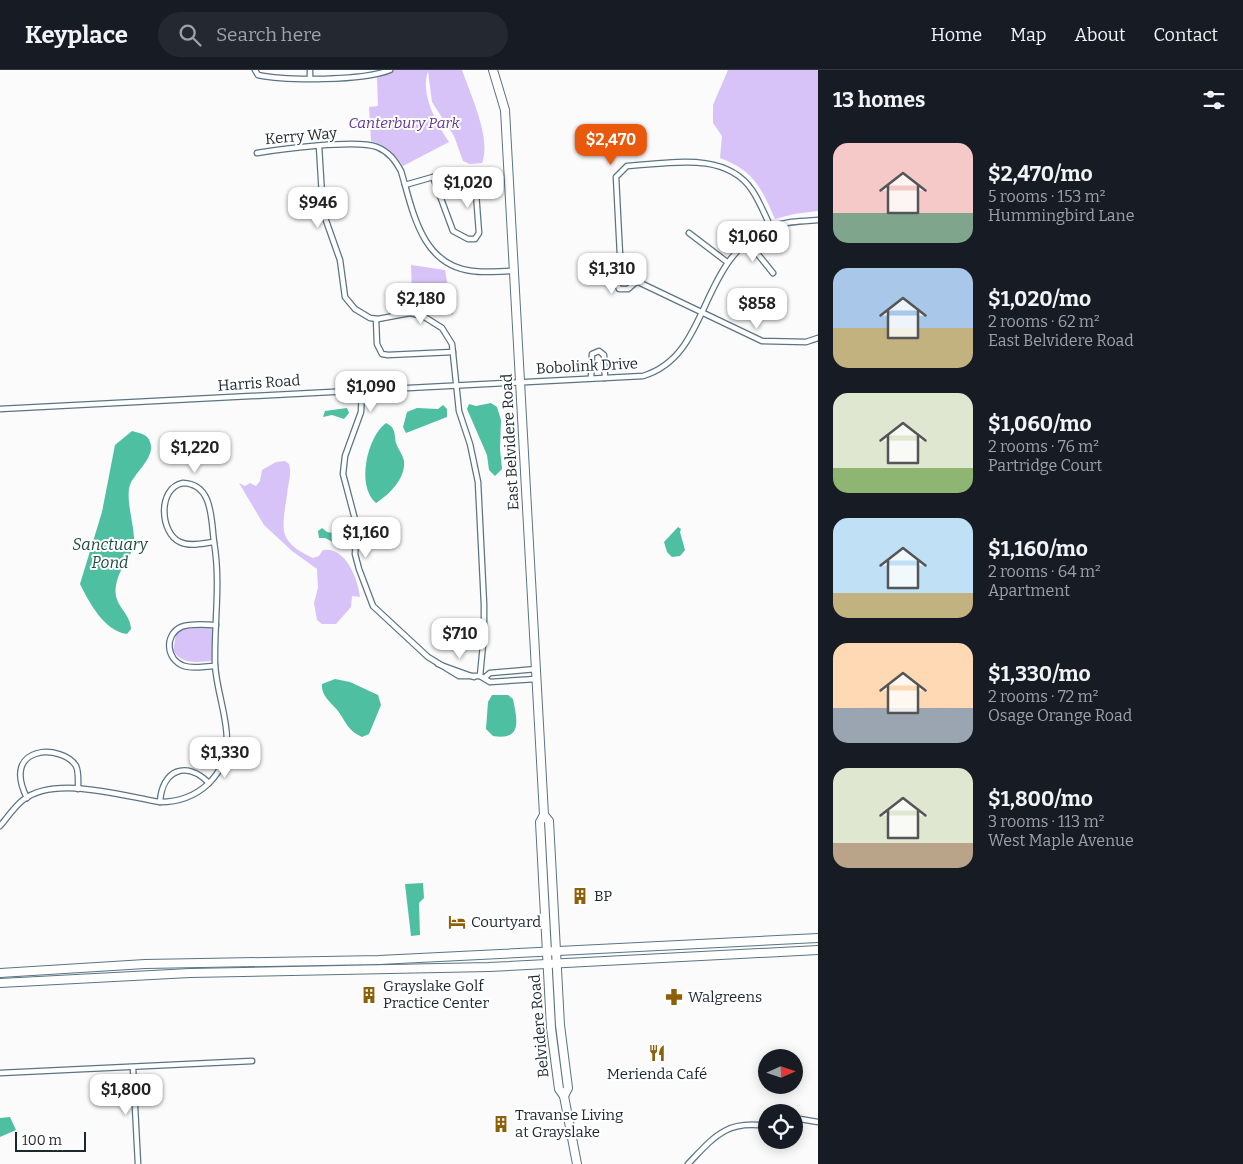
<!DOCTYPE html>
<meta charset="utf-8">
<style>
:root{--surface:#171b24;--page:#242831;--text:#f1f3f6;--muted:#9ea1a6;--line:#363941;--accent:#ea580c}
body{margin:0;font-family:Bitter,serif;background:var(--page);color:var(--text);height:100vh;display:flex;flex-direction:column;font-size:19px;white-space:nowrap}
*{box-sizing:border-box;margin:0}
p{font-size:16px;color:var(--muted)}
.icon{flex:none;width:28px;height:28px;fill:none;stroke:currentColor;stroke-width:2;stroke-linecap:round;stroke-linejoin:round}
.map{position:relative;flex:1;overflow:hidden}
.drawer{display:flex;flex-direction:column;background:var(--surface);width:425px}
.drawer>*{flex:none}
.needle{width:32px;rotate:87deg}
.tools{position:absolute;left:758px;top:979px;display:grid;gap:10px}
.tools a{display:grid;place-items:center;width:45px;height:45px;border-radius:50%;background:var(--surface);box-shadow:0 2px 12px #0003;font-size:25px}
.scale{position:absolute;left:15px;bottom:12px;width:71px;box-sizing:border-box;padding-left:5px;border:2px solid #1c272e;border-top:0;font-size:14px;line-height:18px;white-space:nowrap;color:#1c272e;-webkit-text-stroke:4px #fff;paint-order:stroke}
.price{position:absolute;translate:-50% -42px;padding:0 11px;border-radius:10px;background:#fff;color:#222;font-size:16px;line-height:32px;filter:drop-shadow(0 1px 2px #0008)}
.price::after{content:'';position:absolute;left:50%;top:30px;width:15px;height:11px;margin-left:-8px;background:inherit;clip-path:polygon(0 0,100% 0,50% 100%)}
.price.on{background:var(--accent);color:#fff}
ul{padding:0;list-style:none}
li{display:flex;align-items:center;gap:15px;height:125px;padding:0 15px}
li span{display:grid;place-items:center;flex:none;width:140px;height:100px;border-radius:15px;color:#555}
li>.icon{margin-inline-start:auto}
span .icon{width:60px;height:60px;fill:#fffc;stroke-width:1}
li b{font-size:21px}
h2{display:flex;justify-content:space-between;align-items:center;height:60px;padding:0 15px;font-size:21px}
header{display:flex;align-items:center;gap:30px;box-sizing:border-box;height:70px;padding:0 25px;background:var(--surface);border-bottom:1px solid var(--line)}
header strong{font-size:24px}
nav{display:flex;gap:28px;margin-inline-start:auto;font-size:18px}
.search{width:350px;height:45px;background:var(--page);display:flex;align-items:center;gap:12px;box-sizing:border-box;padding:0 18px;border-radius:28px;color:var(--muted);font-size:19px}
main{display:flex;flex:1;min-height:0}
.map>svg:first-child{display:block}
</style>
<header>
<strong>Keyplace</strong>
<div class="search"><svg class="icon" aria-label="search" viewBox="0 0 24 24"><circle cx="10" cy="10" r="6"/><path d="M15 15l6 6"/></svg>Search here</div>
<nav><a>Home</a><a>Map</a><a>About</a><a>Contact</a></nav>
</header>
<main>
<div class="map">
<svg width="818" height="1094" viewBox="0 0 818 1094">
<rect width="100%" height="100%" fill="#fbfbfb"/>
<g fill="#d7c3f7">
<path d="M394 0H462C470 23 492 70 482 93L470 94 463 91 454 66 432 32 428 1C420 24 436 52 449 72L403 96C395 83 385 75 371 71L369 37 378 36 377 7Z"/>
<path d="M728 0H818V141L794 144 775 149C761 117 754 101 720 88L722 66 713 53V35Z"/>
<polygon points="411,195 445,200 453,245 412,224"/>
<path d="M285 391 289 394C292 405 288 413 287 425 282 460 277 471 313 488L319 486 323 480C345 476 358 508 360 527L352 526 351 537 336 554H322L317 550 314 533 318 518 317 499 292 481 264 455 239 413 245 416 250 413 256 416 260 411 262 400 276 392Z"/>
<path d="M212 557 213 591C196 592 183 595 173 581L176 564 183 559Z"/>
</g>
<g fill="#4ebfa1">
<polygon points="491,333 497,337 501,350 500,379 502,399 495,406 489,400 487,385 467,339 469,334 476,336"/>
<polygon points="443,335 447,339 447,347 406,363 403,357 407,342 417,338 438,339"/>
<polygon points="347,338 349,343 344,349 332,345 323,347 325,341"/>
<path d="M386 353C396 358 394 363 396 373 398 379 403 385 404 391 406 408 389 425 376 433 356 416 367 367 386 353Z"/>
<path d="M132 361C139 363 148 364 150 372 156 387 135 402 130 415 125 429 135 457 134 472 132 488 120 497 117 511 110 536 130 540 131 559L127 564C104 561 89 532 80 514L102 442 115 375Z"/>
<polygon points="678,457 681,459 680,462 685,480 680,486 672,487 667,482 664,472"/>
<polygon points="322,458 327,462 339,464 340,468 333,472 325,468 319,468 318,461"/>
<path d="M335 609 350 612 378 625 381 635 369 664 362 667C348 661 346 652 338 641 331 632 321 626 322 614Z"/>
<path d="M492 625H508L513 629C517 649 523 671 493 666L486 659 488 632Z"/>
<polygon points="423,813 424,828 419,833 420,865 411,866 405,814"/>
<polygon points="10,1047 16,1060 0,1067 0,1048"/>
</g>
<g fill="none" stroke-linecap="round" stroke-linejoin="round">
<g stroke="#5a7485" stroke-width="7">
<g id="street">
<path d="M255 0 258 5C286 11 363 11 390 0"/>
<polyline points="310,0 310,8"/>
<polyline points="319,76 323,142 340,190 345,227 355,239 370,248 378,249 410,243 423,246 442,258 452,274 459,341 470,374 478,412 484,534 484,564 480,606"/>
<path d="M257 83C281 79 357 69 377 77 389 82 395 90 401 101 413 141 421 195 472 201 485 203 500 201 514 201"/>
<polygon points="440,106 460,118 471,118 476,123 479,163 475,169 468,169 453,161 433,107"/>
<polyline points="405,115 433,107"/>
<path d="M771 158C765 145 760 132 752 120 725 80 667 94 627 96L616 107 620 185 623 197 632 209 762 271 806 272 818 268"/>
<polyline points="689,163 727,192"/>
<polyline points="748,172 773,203"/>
<polyline points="626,202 617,214 619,219 628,219 636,212"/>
<polyline points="376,249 377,274 382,284 388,285 453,282"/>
<polyline points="591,308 592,284 599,281 604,285 605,308"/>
<polyline points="362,319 361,342 345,386 343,404 357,457 355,484 359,499 373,536 428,587 459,606 480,606 490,612 536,609"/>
<path d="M0 339 643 306C713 285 696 188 772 157 787 151 803 151 818 150"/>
<path d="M183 413C213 414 211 449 214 472 204 473 190 477 180 472 160 463 157 418 183 413Z"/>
<polyline points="438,594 474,607"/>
<path d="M215 596C205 596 193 599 184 596 166 590 164 565 181 557 191 553 206 555 216 555"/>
<polyline points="484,608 490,603 536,599"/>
<path d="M27 728C0 674 63 674 76 696 79 702 78 711 78 719"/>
<path d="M160 732C162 700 186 690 209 713"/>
<path d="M0 756C7 748 14 737 23 730 55 705 122 726 160 732 179 732 194 727 208 714 245 679 217 636 215 594 214 553 221 513 214 472"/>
<polyline points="133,998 138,1094"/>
<polyline points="0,1003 252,991"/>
<polyline points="794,1048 818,1052"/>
<path d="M688 1094C714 1067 726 1050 766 1056"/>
</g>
</g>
<g stroke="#5a7485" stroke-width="10">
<g id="primary">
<polyline points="493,0 505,40 544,745 540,752 551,958 559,1019 564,1026 577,1094"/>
<polyline points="544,745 549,751 560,955 568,1018 564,1026"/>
<polyline points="0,903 145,894 379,890 818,868"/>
<polyline points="0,913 190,903 489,897 818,880"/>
</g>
</g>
<use href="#street" stroke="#fff" stroke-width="4.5"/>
<use href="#primary" stroke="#fff" stroke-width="8"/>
</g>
<defs>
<g id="building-bare" transform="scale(1.35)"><path d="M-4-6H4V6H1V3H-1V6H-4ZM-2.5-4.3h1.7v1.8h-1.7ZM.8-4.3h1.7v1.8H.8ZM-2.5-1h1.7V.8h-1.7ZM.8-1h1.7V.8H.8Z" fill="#8d5f07" stroke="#fff" stroke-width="2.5" paint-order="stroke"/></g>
<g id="hotel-bare" transform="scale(1.35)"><path d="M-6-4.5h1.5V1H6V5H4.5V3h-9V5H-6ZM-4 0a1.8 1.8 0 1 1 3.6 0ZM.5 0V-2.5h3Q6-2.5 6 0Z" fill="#8d5f07" stroke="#fff" stroke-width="2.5" paint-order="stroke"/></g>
<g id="pharmacy-bare" transform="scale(1.35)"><path d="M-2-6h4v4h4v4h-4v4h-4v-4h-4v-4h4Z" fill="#8d5f07" stroke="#fff" stroke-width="2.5" paint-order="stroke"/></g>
<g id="restaurant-bare" transform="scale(1.35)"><path d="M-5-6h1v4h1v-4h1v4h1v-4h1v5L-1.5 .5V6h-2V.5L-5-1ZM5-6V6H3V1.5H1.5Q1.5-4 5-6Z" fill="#8d5f07" stroke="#fff" stroke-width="2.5" paint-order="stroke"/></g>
</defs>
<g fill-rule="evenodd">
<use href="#building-bare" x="580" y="826"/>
<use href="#hotel-bare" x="457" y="852"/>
<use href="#building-bare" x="369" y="925"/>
<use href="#pharmacy-bare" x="674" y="927"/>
<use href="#restaurant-bare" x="657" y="983"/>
<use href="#building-bare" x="501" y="1054"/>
</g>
<g text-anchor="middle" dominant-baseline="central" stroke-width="4" stroke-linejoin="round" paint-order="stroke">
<g font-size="15" font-style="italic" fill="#623891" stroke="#fff">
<text x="404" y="53">Canterbury Park</text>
</g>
<g font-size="15" fill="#1c272e" stroke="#fff">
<text transform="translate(301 66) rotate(-5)">Kerry Way</text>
<text transform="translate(587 296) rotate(-3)">Bobolink Drive</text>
<text transform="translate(259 313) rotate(-4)">Harris Road</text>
<text transform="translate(510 372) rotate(-93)">East Belvidere Road</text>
<text transform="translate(539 956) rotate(-95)">Belvidere Road</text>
</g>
<g font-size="15" fill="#1c272e" stroke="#fff" text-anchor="start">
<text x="594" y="826">BP</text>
<text x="471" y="852">Courtyard</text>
<text x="383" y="916">Grayslake Golf<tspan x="383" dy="17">Practice Center</tspan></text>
<text x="688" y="927">Walgreens</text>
<text x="657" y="1004" text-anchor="middle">Merienda Café</text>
<text x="515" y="1045">Travanse Living<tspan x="515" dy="17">at Grayslake</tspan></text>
</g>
<g font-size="16" font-style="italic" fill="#1d4d3f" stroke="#fff">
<text x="110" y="474">Sanctuary<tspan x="110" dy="18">Pond</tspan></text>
</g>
</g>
</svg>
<div class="tools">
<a><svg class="needle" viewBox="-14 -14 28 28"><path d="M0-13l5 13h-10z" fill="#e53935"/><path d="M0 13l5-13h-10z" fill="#9ea1a6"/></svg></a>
<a><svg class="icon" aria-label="locate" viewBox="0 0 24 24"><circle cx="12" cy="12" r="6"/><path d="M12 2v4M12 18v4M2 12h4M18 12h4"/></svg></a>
</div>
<div class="scale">100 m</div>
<b class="price on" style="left:611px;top:96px">$2,470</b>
<b class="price" style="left:468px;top:139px">$1,020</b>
<b class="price" style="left:318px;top:159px">$946</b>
<b class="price" style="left:753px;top:193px">$1,060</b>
<b class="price" style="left:612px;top:225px">$1,310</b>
<b class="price" style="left:421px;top:255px">$2,180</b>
<b class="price" style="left:757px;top:260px">$858</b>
<b class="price" style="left:371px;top:343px">$1,090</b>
<b class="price" style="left:195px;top:404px">$1,220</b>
<b class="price" style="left:366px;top:489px">$1,160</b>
<b class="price" style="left:460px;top:590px">$710</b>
<b class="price" style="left:225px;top:709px">$1,330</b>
<b class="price" style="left:126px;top:1046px">$1,800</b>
</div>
<section class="drawer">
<h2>13 homes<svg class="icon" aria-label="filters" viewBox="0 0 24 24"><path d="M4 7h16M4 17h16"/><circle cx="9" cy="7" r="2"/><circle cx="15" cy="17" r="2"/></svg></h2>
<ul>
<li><span style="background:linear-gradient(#f6c9c9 70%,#7fa58c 0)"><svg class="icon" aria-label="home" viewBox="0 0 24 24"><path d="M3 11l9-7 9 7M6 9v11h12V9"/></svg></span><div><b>$2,470/mo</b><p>5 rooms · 153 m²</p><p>Hummingbird Lane</p></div></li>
<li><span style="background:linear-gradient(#a9c7e8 60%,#c2b280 0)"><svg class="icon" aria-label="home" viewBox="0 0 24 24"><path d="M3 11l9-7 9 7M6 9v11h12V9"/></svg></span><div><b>$1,020/mo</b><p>2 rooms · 62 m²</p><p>East Belvidere Road</p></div></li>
<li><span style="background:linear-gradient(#dfe7d0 75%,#8fb573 0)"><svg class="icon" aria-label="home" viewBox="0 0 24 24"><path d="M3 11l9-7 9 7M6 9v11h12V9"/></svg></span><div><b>$1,060/mo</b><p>2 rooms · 76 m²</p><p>Partridge Court</p></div></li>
<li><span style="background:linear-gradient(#bfe0f5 75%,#c2b280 0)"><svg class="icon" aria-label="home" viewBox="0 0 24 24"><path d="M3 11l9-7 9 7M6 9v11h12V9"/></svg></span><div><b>$1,160/mo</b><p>2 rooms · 64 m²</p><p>Apartment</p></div></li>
<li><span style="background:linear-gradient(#ffd9b3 65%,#9aa5b1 0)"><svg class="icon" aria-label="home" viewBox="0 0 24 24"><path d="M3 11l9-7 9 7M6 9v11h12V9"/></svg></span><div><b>$1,330/mo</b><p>2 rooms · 72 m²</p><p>Osage Orange Road</p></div></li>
<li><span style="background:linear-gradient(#dfe7d0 75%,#b9a48a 0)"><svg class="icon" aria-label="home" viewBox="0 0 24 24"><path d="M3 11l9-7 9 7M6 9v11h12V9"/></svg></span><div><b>$1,800/mo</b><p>3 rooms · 113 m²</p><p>West Maple Avenue</p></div></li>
</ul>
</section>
</main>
